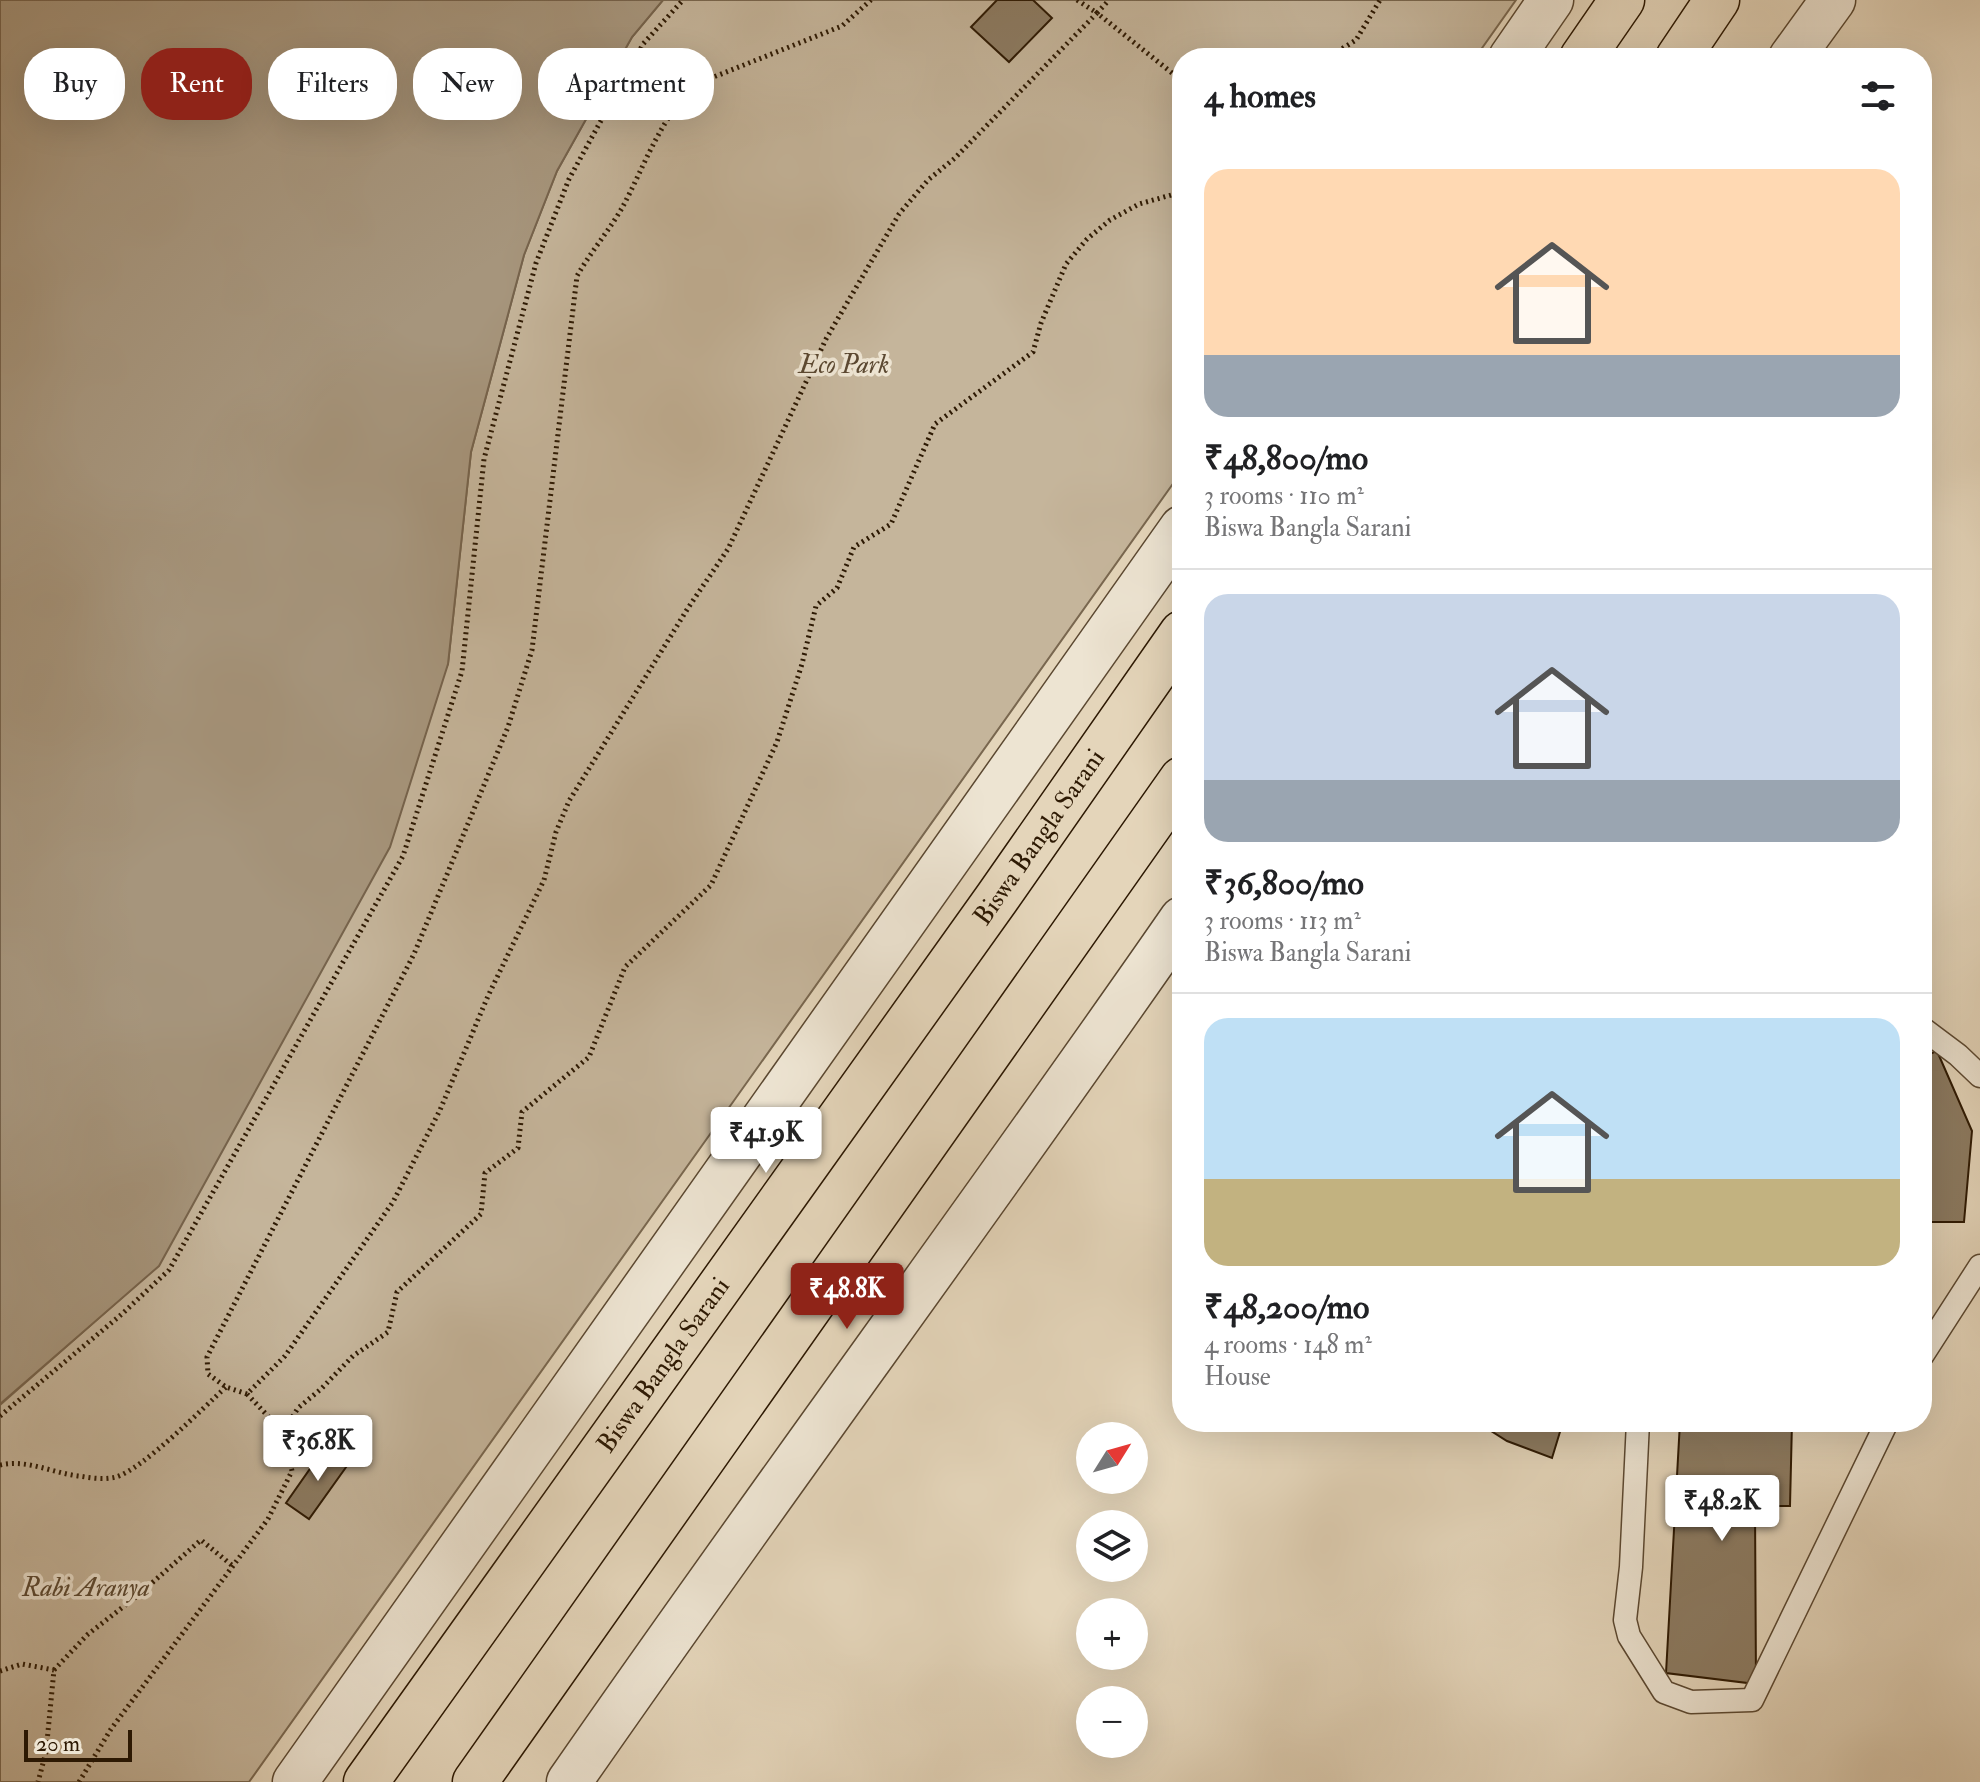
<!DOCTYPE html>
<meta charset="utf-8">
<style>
:root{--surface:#fff;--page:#f6f6f6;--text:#202124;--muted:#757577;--line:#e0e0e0;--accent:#8f2418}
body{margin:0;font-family:"IM FELL Double Pica",serif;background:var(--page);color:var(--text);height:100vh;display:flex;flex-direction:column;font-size:30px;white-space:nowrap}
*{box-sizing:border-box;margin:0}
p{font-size:26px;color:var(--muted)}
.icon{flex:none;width:44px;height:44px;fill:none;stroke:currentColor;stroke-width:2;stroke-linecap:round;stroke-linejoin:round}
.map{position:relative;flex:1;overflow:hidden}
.sheet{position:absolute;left:1172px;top:48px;width:760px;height:1384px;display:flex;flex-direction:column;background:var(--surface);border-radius:32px;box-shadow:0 8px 32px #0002}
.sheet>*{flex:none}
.hud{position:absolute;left:24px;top:48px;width:760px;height:72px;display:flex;gap:16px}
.needle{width:52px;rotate:53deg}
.buttons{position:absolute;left:1076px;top:1422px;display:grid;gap:16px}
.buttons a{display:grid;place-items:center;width:72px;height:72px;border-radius:50%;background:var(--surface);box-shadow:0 8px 32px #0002;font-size:40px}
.scale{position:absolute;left:24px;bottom:20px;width:108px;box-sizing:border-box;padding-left:8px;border:4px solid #2d1903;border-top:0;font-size:22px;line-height:28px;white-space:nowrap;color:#2d1903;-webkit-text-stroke:6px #ede4d2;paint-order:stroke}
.price{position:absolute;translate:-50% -68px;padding:0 18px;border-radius:8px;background:#fff;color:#222;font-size:26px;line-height:52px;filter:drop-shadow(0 2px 4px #0008)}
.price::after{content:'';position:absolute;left:50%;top:48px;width:24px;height:18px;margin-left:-12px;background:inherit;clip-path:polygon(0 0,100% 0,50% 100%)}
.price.on{background:var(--accent);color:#fff}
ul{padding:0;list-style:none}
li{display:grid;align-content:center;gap:16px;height:424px;padding:0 32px}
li+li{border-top:2px solid var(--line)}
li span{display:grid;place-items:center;height:248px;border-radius:24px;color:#555}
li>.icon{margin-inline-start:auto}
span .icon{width:144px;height:144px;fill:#fffc;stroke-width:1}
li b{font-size:34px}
h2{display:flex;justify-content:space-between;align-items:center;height:96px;padding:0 32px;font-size:34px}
.chip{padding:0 28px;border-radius:32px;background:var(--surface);box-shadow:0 8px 32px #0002;font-size:28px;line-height:72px}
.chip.on{background:var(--accent);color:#fff}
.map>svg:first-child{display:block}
</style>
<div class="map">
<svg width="1980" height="1782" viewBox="0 0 1980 1782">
<rect width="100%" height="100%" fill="#e4d5ba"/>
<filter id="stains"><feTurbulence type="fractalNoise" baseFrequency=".0025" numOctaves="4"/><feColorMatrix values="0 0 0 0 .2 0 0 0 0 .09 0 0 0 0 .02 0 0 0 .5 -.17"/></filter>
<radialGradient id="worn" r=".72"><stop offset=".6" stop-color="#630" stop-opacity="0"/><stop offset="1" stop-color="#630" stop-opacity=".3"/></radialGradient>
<polygon fill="#c5b59b" stroke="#79674f" stroke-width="2" points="663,0 1516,0 1475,58 1182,58 1182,471 249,1782 0,1782 0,1405 159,1265 448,664 471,452 524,255 557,171 632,37"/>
<polygon fill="#a6957c" stroke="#76634c" stroke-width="2" points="0,0 663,0 632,37 557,171 524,255 471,452 448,664 390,847 159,1266 0,1404"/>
<g fill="#8c7b62" stroke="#2d1903" stroke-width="2">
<polygon points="997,0 1033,0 1052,18 1009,62 971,27"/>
<polygon points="1937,1051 1972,1131 1964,1222 1929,1222 1931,1268 1922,1267 1922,1057"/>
<polygon points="1477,1422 1563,1422 1552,1458 1507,1441"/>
<polygon points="1680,1422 1792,1422 1790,1506 1755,1506 1756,1684 1666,1673"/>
<polygon points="326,1446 349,1463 309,1519 286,1503"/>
</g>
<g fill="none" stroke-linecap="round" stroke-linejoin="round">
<g stroke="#5b4831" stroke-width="25">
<g id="service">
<polyline points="1922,1028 1958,1055 1980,1076"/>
<polyline points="1922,1356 1980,1266"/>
<polyline points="1638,1422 1631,1567 1625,1620 1629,1636 1664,1692 1691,1702 1752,1700 1887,1422"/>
</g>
</g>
<g stroke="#5b4831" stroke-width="47">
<g id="tertiary">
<polyline points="1511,58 1551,0"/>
<polyline points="1791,58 1833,0"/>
<polyline points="295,1782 1182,528"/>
<path d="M569 1782C770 1492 981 1209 1182 919"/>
</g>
</g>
<g stroke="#2d1903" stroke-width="47">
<g id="primary">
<polyline points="1582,58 1622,0"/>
<polyline points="1678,58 1717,0"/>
<path id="s1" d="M366 1782 997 898 1182 633"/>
<polyline points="475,1782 1182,779"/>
</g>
</g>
<g stroke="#2d1903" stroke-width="5" stroke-dasharray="2 4" stroke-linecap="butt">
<polyline points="1077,0 1097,13 1109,0"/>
<polyline points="1327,58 1356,40 1380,0"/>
<path d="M247 1394 226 1387 208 1374 207 1357 414 954 508 727 532 650 577 276C590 253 608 232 622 208 644 168 663 109 701 82L842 26 871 0"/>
<polyline points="0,1416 122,1314 169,1270 403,856 462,671 484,459 536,263 569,179 643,44 683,0"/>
<polyline points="283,1432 298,1408 321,1389 353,1356 388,1332 397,1292 481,1214 485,1173 518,1148 522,1112 589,1057 625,967 711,885 777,742 802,664 816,606 837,588 854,547 891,524 935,424 1033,352 1041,323 1066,264 1087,239 1110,220 1139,204 1182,192"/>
<path d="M0 1465C28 1459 52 1473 79 1476 91 1478 104 1480 116 1477 143 1469 203 1408 226 1387"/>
<polyline points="54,1670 87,1635 137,1596 201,1540 234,1567"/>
<polyline points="0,1671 22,1664 54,1670 46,1752 38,1782"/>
<polyline points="79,1782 111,1729 268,1519 292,1471 283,1432 247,1394 285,1356 393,1202 440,1110 488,996 544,880 556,832 569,801 688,608 728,549 826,339 899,214 928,180 955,158 1097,13 1182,81"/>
</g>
<use href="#service" stroke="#ede4d2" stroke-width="22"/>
<use href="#tertiary" stroke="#ede4d2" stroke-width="44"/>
<use href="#primary" stroke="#e4d5ba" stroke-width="44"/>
</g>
<g text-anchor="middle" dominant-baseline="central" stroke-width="7" stroke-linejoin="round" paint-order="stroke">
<g font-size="26" font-style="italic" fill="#5b4831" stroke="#ede4d2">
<text x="844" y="365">Eco Park</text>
<text x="86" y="1588">Rabi Aranya</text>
</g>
<g font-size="26" fill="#2d1903" stroke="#ede4d2">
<text stroke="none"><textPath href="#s1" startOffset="1160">Biswa Bangla Sarani</textPath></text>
<text stroke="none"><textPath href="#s1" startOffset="512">Biswa Bangla Sarani</textPath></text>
</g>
</g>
<rect width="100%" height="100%" filter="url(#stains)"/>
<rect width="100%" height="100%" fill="url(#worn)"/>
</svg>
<div class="buttons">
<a><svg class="needle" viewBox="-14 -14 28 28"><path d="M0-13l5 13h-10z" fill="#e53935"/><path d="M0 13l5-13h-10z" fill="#757577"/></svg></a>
<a><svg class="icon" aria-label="layers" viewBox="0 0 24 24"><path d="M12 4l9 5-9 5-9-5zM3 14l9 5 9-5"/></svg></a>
<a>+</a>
<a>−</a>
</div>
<div class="scale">20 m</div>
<b class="price" style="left:766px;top:1175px">₹41.9K</b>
<b class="price on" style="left:847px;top:1331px">₹48.8K</b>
<b class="price" style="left:318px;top:1483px">₹36.8K</b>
<b class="price" style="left:1722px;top:1543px">₹48.2K</b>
<div class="hud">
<a class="chip">Buy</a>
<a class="chip on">Rent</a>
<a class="chip">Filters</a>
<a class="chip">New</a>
<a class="chip">Apartment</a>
</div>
<section class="sheet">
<h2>4 homes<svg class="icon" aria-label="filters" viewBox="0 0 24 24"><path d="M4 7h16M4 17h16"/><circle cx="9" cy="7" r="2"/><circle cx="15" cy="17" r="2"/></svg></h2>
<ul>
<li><span style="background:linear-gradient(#ffd9b3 75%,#9aa5b1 0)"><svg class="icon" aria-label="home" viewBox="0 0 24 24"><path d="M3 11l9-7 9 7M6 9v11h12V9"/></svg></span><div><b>₹48,800/mo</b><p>3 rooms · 110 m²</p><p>Biswa Bangla Sarani</p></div></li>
<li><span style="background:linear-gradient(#c9d6e8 75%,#9aa5b1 0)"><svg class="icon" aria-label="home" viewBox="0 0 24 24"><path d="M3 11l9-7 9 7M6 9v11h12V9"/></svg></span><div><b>₹36,800/mo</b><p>3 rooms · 113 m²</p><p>Biswa Bangla Sarani</p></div></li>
<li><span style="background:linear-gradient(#bfe0f5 65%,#c2b280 0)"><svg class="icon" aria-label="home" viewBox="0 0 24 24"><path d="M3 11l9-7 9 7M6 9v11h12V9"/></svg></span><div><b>₹48,200/mo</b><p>4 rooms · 148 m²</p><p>House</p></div></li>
</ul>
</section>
</div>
